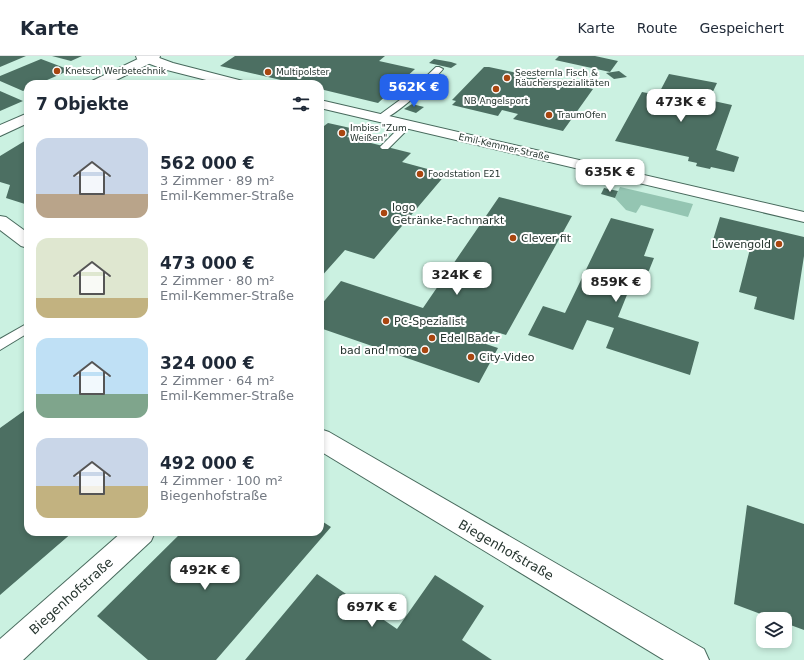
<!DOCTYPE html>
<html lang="de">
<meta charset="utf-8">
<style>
:root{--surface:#fff;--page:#f6f6f7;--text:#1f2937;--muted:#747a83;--line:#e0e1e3;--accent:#2563eb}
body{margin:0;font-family:"DejaVu Sans",sans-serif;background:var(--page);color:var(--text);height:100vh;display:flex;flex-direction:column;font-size:15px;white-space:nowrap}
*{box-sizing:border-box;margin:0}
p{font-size:13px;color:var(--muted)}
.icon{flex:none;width:22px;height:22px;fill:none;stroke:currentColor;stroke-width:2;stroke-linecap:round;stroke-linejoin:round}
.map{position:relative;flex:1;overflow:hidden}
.side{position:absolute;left:24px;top:24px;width:300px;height:456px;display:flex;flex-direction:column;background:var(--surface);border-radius:12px;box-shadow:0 2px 6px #0003}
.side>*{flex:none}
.fabs{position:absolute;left:756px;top:556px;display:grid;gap:8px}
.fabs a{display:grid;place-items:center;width:36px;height:36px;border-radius:8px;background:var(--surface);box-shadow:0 2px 6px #0003;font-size:20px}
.price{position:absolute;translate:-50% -34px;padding:0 9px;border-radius:8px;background:#fff;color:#222;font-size:13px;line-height:26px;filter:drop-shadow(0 1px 2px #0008)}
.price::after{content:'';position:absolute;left:50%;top:24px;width:12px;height:9px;margin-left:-6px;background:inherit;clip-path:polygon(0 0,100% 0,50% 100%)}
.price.active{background:var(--accent);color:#fff}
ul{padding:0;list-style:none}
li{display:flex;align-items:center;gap:12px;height:100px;padding:0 12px}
li span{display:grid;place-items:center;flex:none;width:112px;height:80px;border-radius:12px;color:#555}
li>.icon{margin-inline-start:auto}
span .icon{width:48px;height:48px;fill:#fffc;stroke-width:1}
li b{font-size:17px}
h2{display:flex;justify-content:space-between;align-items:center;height:48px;padding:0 12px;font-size:17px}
header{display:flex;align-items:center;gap:24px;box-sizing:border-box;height:56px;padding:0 20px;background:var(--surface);border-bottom:1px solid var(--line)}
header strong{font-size:19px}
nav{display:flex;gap:22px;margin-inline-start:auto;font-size:14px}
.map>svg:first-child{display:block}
</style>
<header>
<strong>Karte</strong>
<nav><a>Karte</a><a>Route</a><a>Gespeichert</a></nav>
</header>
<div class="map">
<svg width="804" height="604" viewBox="0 0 804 604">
<rect width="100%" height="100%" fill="#cbf1e1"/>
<polygon fill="#94c5b2" points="620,131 693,148 688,161 641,149 636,157 626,154 615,142"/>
<g fill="#4c6f62">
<polygon points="0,0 26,0 0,11"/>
<polygon points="52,0 82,0 71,5"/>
<polygon points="235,0 385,0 379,5 415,13 378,47 320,33 320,28 298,28 220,10"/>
<polygon points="559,0 595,0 618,5 610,16 555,4"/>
<polygon points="41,3 70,14 38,28 28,28 28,32 23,35 0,25 0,20"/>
<polygon points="434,3 451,6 457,8 451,12 429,7"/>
<polygon points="484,11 489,11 593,33 563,75 513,63 518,58 502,54 498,60 452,49 456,45 452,44"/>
<polygon points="619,15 627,21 614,23 606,17"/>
<polygon points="669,18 717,27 709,44 732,49 716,94 739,101 734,116 711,111 710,113 696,110 697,107 688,105 689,101 615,85 642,36 658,39"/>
<polygon points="0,35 23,45 0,55"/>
<polygon points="412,48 424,51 416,57 404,53"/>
<polygon points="328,67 355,73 347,81 411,97 402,106 446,118 374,203 345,194 320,222 320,73"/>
<polygon points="28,83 28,149 6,142 10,129 0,126 0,100"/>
<polygon points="604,132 618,135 615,142 601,138"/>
<polygon points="499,141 572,160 506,279 493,275 486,288 498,292 479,327 320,272 320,250 341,225 423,252"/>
<polygon points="720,161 804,181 804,200 794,264 754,253 757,241 739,236 750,193 713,184"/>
<polygon points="611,162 654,173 644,200 654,202 644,227 633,224 618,261 699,286 690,319 606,292 614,272 587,264 573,294 528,279 543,250 565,257"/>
<polygon points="28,352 28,476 73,476 0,539 0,372"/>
<polygon points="747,449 804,468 804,574 785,567 785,563 774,563 734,548"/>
<polygon points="320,464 331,471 216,604 148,604 97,560 182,476 320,476"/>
<polygon points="317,518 397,573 435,519 484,550 462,584 492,604 245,604"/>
</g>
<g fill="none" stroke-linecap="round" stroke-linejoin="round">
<g stroke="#47695c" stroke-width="2">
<g id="lane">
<path d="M436 11H439L443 13C435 23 389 67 378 64L377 62 378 60 408 38Z"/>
<polygon points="408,65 412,68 411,70 388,93 382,93 380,91 405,66"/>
<polygon points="28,267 28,277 0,294 0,283"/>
</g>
</g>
<g stroke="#47695c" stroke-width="2">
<g id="street">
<polygon points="144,0 160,0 159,3 108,28 90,28 92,25"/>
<polygon points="28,57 28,67 0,80 0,69"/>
<polygon points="0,160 6,161 28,177 28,192 21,190 0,174"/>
<polygon points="320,373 329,376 704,593 709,604 664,604 320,395"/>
<polygon points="122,476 155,476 151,485 23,604 0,604 0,583"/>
</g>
</g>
<g stroke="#47695c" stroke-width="2">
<g id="secondary">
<polygon points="136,0 154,0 173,7 243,25 245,28 222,28 163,13 137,3"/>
<polygon points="320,44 804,156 804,166 320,52"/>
</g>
</g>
<use href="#lane" fill="#fff" fill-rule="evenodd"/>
<use href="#street" fill="#fff" fill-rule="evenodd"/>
<use href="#secondary" fill="#fff" fill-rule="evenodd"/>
</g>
<g fill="#a94610" stroke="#fff" stroke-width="1.5">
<circle cx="57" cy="15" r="4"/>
<circle cx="268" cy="16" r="4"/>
<circle cx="507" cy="22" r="4"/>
<circle cx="496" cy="33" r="4"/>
<circle cx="549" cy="59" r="4"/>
<circle cx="342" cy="77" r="4"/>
<circle cx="420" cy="118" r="4"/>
<circle cx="384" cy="157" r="4"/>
<circle cx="513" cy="182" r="4"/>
<circle cx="779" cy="188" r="4"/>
<circle cx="386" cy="265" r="4"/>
<circle cx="432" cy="282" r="4"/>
<circle cx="425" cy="294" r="4"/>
<circle cx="471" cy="301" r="4"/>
</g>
<g text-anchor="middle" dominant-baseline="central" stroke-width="4" stroke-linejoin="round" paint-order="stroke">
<g font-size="9" fill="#26352f" stroke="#fff" text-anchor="start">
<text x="65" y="15">Knetsch Werbetechnik</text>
<text x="276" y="16">Multipolster</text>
<text x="515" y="17">Seesternla Fisch &amp;<tspan x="515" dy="10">Räucherspezialitäten</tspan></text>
<text x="496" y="45" text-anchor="middle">NB Angelsport</text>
<text x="557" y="59">TraumOfen</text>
<text x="350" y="72">Imbiss "Zum<tspan x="350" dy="10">Weißen"</tspan></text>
<text x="428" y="118">Foodstation E21</text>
</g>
<g font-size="9" fill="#26352f" stroke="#fff">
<text transform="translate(504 91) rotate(13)">Emil-Kemmer-Straße</text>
</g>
<g font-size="11" fill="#26352f" stroke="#fff" text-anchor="start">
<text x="392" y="151">logo<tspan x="392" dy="13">Getränke-Fachmarkt</tspan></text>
<text x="521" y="182">Clever fit</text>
<text x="771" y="188" text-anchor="end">Löwengold</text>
<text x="394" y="265">PC-Spezialist</text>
<text x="440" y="282">Edel Bäder</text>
<text x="417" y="294" text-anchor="end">bad and more</text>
<text x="479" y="301">City-Video</text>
</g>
<g font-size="13" fill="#26352f" stroke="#fff">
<text transform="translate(506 494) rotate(30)">Biegenhofstraße</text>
<text transform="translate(71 540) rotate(-42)">Biegenhofstraße</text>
</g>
</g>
</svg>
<div class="fabs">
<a><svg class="icon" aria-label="layers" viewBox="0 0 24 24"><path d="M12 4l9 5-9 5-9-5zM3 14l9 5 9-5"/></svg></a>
</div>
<b class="price active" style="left:414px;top:52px">562K €</b>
<b class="price" style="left:681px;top:67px">473K €</b>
<b class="price" style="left:610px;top:137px">635K €</b>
<b class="price" style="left:457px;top:240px">324K €</b>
<b class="price" style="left:616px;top:247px">859K €</b>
<b class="price" style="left:205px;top:535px">492K €</b>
<b class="price" style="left:372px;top:572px">697K €</b>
<section class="side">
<h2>7 Objekte<svg class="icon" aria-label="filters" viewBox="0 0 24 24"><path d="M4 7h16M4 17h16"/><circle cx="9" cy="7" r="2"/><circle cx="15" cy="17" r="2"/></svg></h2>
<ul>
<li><span style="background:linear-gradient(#c9d6e8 70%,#b9a48a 0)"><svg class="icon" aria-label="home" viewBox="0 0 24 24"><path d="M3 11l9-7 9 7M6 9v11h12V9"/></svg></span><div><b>562 000 €</b><p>3 Zimmer · 89 m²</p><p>Emil-Kemmer-Straße</p></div></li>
<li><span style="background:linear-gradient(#dfe7d0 75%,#c2b280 0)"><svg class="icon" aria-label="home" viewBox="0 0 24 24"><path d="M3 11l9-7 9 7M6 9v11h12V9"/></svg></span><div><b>473 000 €</b><p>2 Zimmer · 80 m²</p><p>Emil-Kemmer-Straße</p></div></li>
<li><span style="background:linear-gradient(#bfe0f5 70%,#7fa58c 0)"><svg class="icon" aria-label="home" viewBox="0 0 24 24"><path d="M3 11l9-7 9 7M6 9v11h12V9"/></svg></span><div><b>324 000 €</b><p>2 Zimmer · 64 m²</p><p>Emil-Kemmer-Straße</p></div></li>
<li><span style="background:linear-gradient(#c9d6e8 60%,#c2b280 0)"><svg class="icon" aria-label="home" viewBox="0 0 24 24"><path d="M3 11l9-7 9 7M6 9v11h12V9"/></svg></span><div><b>492 000 €</b><p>4 Zimmer · 100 m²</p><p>Biegenhofstraße</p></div></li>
</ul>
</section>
</div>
